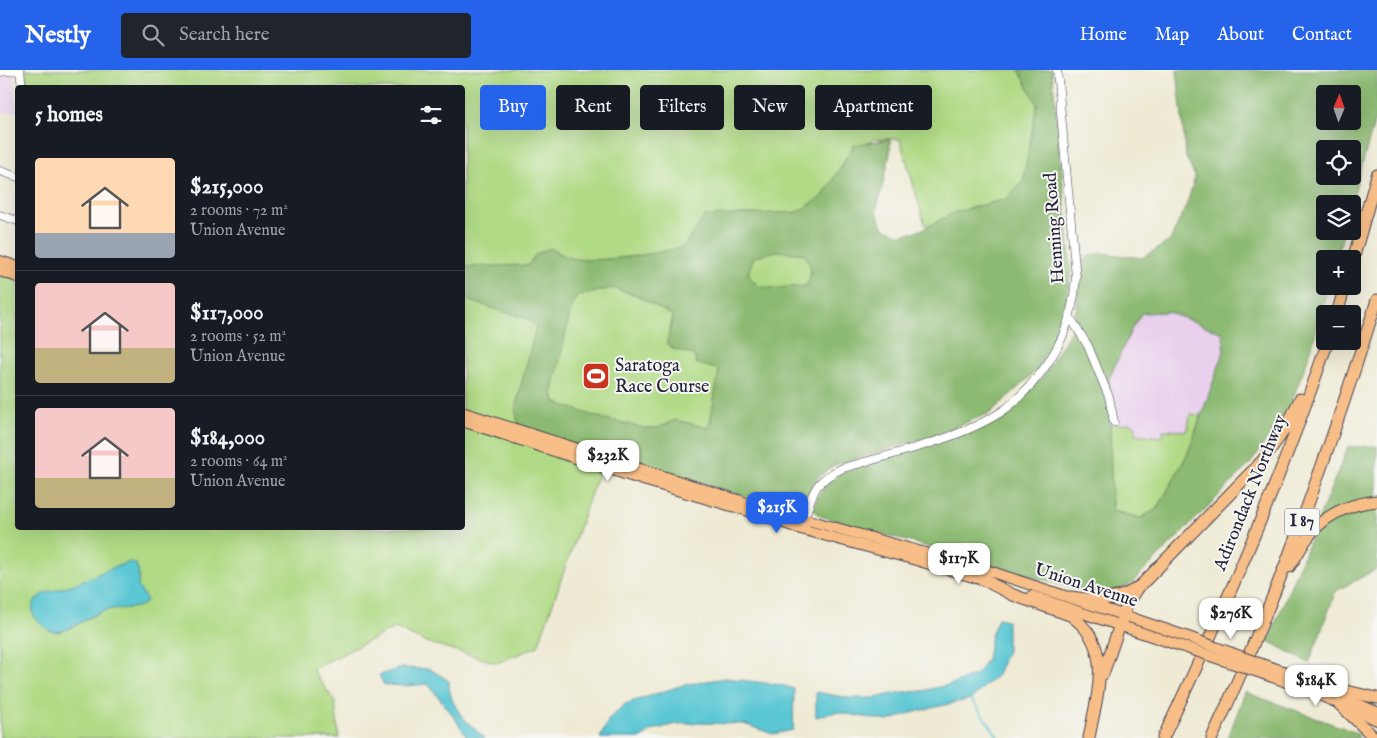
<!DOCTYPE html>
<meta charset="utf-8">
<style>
:root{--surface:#171b24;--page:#20242c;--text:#f1f3f6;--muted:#9ea1a6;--line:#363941;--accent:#2563eb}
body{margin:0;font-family:"IM FELL English",serif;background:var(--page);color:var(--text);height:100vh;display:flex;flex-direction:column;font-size:19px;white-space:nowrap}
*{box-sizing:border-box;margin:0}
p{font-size:16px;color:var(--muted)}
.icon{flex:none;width:28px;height:28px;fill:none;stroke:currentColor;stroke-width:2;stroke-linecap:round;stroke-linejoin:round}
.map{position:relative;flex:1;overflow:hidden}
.sheet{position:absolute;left:15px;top:15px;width:450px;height:445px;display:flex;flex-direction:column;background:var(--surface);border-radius:5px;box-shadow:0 5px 20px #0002}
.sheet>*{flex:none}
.guide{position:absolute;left:480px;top:15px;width:475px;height:45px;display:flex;gap:10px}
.needle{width:32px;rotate:2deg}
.buttons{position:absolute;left:1316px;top:15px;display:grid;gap:10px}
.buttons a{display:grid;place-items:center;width:45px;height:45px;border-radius:5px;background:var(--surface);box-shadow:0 5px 20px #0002;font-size:25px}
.price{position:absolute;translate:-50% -42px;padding:0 11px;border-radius:10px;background:#fff;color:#222;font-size:16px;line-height:32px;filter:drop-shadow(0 1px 2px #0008)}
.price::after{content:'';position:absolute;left:50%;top:30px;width:15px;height:11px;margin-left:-8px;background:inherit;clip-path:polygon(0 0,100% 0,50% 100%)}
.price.on{background:var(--accent);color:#fff}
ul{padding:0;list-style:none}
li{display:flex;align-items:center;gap:15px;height:125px;padding:0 20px}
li+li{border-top:1px solid var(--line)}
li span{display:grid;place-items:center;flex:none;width:140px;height:100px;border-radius:5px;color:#555}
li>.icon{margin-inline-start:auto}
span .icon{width:60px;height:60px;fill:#fffc;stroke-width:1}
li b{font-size:21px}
h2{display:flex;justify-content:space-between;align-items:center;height:60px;padding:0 20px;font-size:21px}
.chip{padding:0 18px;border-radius:5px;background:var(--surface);box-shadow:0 5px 20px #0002;font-size:18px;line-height:45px}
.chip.on{background:var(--accent);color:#fff}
header{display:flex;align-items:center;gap:30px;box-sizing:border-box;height:70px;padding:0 25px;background:var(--accent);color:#fff}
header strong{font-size:24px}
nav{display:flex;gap:28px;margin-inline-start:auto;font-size:18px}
.search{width:350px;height:45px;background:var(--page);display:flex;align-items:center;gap:12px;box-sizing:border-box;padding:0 18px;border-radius:5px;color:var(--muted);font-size:19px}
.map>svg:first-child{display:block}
</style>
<header>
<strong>Nestly</strong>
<div class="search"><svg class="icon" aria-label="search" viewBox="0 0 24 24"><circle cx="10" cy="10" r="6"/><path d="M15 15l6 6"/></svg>Search here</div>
<nav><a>Home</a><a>Map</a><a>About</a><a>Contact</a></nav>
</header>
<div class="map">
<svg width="1377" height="668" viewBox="0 0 1377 668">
<rect width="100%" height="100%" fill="#f6f6f2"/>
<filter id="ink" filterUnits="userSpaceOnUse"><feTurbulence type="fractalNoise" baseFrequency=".02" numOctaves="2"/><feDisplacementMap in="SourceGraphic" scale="10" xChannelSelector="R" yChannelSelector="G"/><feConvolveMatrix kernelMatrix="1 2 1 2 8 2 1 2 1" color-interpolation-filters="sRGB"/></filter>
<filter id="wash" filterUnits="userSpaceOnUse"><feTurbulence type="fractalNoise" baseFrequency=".0096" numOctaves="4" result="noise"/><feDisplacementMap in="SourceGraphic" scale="20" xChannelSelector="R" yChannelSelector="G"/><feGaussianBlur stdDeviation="1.12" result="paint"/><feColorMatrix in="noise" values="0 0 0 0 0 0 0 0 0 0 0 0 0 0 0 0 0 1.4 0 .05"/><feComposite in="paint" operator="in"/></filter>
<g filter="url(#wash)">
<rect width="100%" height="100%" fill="#eeead4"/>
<g fill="#e9d1ed">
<polygon points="9,4 14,5 15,8 17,42 0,43 0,5"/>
<polygon points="1168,242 1223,263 1224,281 1188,383 1112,441 1109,309 1132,258 1142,243"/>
</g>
<g fill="#b0da85" stroke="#697e60">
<polygon points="26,0 1052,0 1066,146 925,155 900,69 873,69 816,172 815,226 703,414 604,386 538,576 497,593 423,571 395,558 312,599 335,632 339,668 0,668 0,204 17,210 18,458 462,458 462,18 27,18"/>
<polygon points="1190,344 1201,345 1188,383 1158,438 1141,448 1112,441 1109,355 1132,353 1136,357 1135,364 1162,367 1163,360 1186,361 1188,358"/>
</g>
<g fill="#8cba72" stroke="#576e56" fill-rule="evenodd">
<path d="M1019 0H1052L1071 201 1062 253 1036 301 990 343 930 367 834 395 818 407 808 423 803 436 795 440 703 414 519 357 515 339 536 257 528 249 463 229 462 197 528 195 536 184 551 178C557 181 562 185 568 187 590 195 660 183 683 177L705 146 798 142 823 126 854 75 890 69V84L876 142 884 158 901 165 921 160 955 142 1006 129 1023 111 1037 34ZM776 181 804 184C812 194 813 205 806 216L773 218 758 216 749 206V200L754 187ZM612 218 636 225 673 246 667 273 673 279 694 285 696 293 719 300 709 358 675 350 658 358H644L594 346 555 332 553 321 570 243 576 227Z"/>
<path d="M1177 0H1377V42L1351 134H1325V161H1344L1336 189H1325V216H1328L1311 280 1290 336 1250 394 1131 514 1113 522H1086L820 446 814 441C815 422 827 413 842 402L975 360 997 348 1017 335 1045 304 1071 261 1077 237 1080 195 1087 187 1102 183 1142 188 1170 171 1187 134 1195 107 1186 87ZM1325 24H1352V51H1325ZM1325 79H1352V106H1325ZM1168 242 1223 263 1224 281 1188 383 1158 438 1141 448 1112 441 1109 309 1132 258 1142 243Z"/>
<polygon points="1377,376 1377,499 1336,521 1309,593 1268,571 1348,377"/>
<polygon points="1245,622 1357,663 1359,668 1228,668"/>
</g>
<g fill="#5bc7d4" stroke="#3e7488">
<path d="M131 492 136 494 139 505 138 517 147 530C142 541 119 537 108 540 91 543 71 562 56 562 49 562 42 555 37 550 32 544 30 537 36 530 44 520 60 520 71 515 91 508 110 497 131 492Z"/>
<polygon points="998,548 1007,550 1007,580 997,605 971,629 914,642 888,651 836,642 816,647 816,622 849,628 875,628 902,622 922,621 956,613 978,603 987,589 991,565"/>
<path d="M402 598 430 599 449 611C448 636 468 654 485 668H468L449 640 428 614 407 616 384 615 379 605Z"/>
<polygon points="725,608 781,615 794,619 793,660 773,664 744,654 697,653 676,654 652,660 642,668 600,668 609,649 625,634 683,615"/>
</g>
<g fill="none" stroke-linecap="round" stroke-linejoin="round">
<polyline stroke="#5bc7d4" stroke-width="2" points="971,629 999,668"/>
</g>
</g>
<g filter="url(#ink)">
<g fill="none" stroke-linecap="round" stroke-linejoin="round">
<g stroke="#414052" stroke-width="9">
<g id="minor">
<polyline points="20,0 22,18"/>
<polyline points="0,2 19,0"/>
<polyline points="0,101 18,107"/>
<polyline points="0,145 18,151"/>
<polyline points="1070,247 1088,276 1109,327 1114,352"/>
<path d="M803 453C812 424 813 411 843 398 892 384 962 369 1004 340 1013 334 1021 325 1029 317 1059 284 1073 251 1076 207L1057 0"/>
</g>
</g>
<g stroke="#414052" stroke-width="12">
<g id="major">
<polyline points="0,191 18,197"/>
<polyline points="0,201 18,207"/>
<polyline points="462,342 744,432 989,501 1123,545 1188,567"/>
<polyline points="462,351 643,410 762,445 801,459 916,490 990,512"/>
<polyline points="1032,526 1184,577"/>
<polyline points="1264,604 1303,618 1377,650"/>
<polyline points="1346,629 1377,642"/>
</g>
</g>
<g stroke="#414052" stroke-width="13">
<g id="highway">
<polyline points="1352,193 1377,105"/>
<polyline points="1337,244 1345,216"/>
<path d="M1289 497C1295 489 1300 479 1306 470 1322 446 1348 434 1377 431"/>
<path d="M982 509 1013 525 1070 545C1115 576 1097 623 1089 668"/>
<path d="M1070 527C1097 531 1119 532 1141 515L1263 390 1287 356 1300 329"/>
<polyline points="1269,597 1337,619 1377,628"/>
<polyline points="1103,604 1127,534 1136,520"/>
<polyline points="1337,632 1375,668"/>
<path d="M1163 668C1225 539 1282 407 1328 271"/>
<path d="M1212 668C1278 526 1330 379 1377 230"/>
</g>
</g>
<use href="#minor" stroke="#fff" stroke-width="8"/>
<use href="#major" stroke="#f7be88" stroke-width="10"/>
<use href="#highway" stroke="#f7be88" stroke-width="11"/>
<g stroke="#414052" stroke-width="12" stroke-linecap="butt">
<g id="major-bridge">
<polyline points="1188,567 1267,596"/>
<polyline points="1184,577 1264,604"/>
</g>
</g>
<use href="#major-bridge" stroke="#f7be88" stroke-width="10"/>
</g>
</g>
<defs>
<g id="stadium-square" transform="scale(1.4375)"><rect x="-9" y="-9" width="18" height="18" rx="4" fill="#c8321e" stroke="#f6f6f2"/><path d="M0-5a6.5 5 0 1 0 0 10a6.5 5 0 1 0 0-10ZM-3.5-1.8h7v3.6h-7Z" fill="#fff"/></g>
</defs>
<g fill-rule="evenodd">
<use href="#stadium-square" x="596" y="306"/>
</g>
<g text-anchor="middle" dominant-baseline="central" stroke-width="4" stroke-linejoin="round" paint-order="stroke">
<rect fill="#f6f6f2" stroke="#626272" stroke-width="1" x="1284.5" y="438.5" width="35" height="27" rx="4"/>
<g font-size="16" font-weight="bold" fill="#22223b">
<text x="1302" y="452">I 87</text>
</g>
<g font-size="18" fill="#22223b" stroke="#f6f6f2">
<text transform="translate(1055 158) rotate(-94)">Henning Road</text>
<text transform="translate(1251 423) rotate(-68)">Adirondack Northway</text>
<text transform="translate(1086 516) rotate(18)">Union Avenue</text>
</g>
<g font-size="18" fill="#22223b" stroke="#f6f6f2" text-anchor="start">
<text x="615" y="296">Saratoga<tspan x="615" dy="21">Race Course</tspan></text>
</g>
</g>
</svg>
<div class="buttons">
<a><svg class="needle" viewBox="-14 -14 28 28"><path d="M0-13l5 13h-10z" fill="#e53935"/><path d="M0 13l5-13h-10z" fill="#9ea1a6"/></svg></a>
<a><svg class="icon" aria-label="locate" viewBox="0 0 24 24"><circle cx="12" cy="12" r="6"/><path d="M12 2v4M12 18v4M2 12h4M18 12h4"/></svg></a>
<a><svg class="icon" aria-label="layers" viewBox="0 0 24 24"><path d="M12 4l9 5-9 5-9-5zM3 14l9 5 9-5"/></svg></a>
<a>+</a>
<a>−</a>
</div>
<b class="price" style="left:608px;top:412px">$232K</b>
<b class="price on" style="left:777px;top:464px">$215K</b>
<b class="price" style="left:959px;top:515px">$117K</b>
<b class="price" style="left:1231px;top:570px">$276K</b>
<b class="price" style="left:1316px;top:637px">$184K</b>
<div class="guide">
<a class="chip on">Buy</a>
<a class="chip">Rent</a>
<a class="chip">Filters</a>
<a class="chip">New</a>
<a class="chip">Apartment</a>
</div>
<section class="sheet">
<h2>5 homes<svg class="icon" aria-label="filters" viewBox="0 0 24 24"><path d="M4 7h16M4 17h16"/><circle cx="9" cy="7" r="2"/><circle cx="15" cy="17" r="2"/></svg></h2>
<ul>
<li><span style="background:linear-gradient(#ffd9b3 75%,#9aa5b1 0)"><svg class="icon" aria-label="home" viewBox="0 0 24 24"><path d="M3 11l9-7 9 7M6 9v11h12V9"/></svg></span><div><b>$215,000</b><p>2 rooms · 72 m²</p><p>Union Avenue</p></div></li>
<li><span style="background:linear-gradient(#f6c9c9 65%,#c2b280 0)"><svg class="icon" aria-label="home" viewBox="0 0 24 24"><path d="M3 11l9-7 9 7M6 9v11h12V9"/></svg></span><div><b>$117,000</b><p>2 rooms · 52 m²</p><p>Union Avenue</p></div></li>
<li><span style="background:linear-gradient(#f6c9c9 70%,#c2b280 0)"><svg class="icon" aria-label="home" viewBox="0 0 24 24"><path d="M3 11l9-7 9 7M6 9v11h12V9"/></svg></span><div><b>$184,000</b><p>2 rooms · 64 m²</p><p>Union Avenue</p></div></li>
</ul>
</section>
</div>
